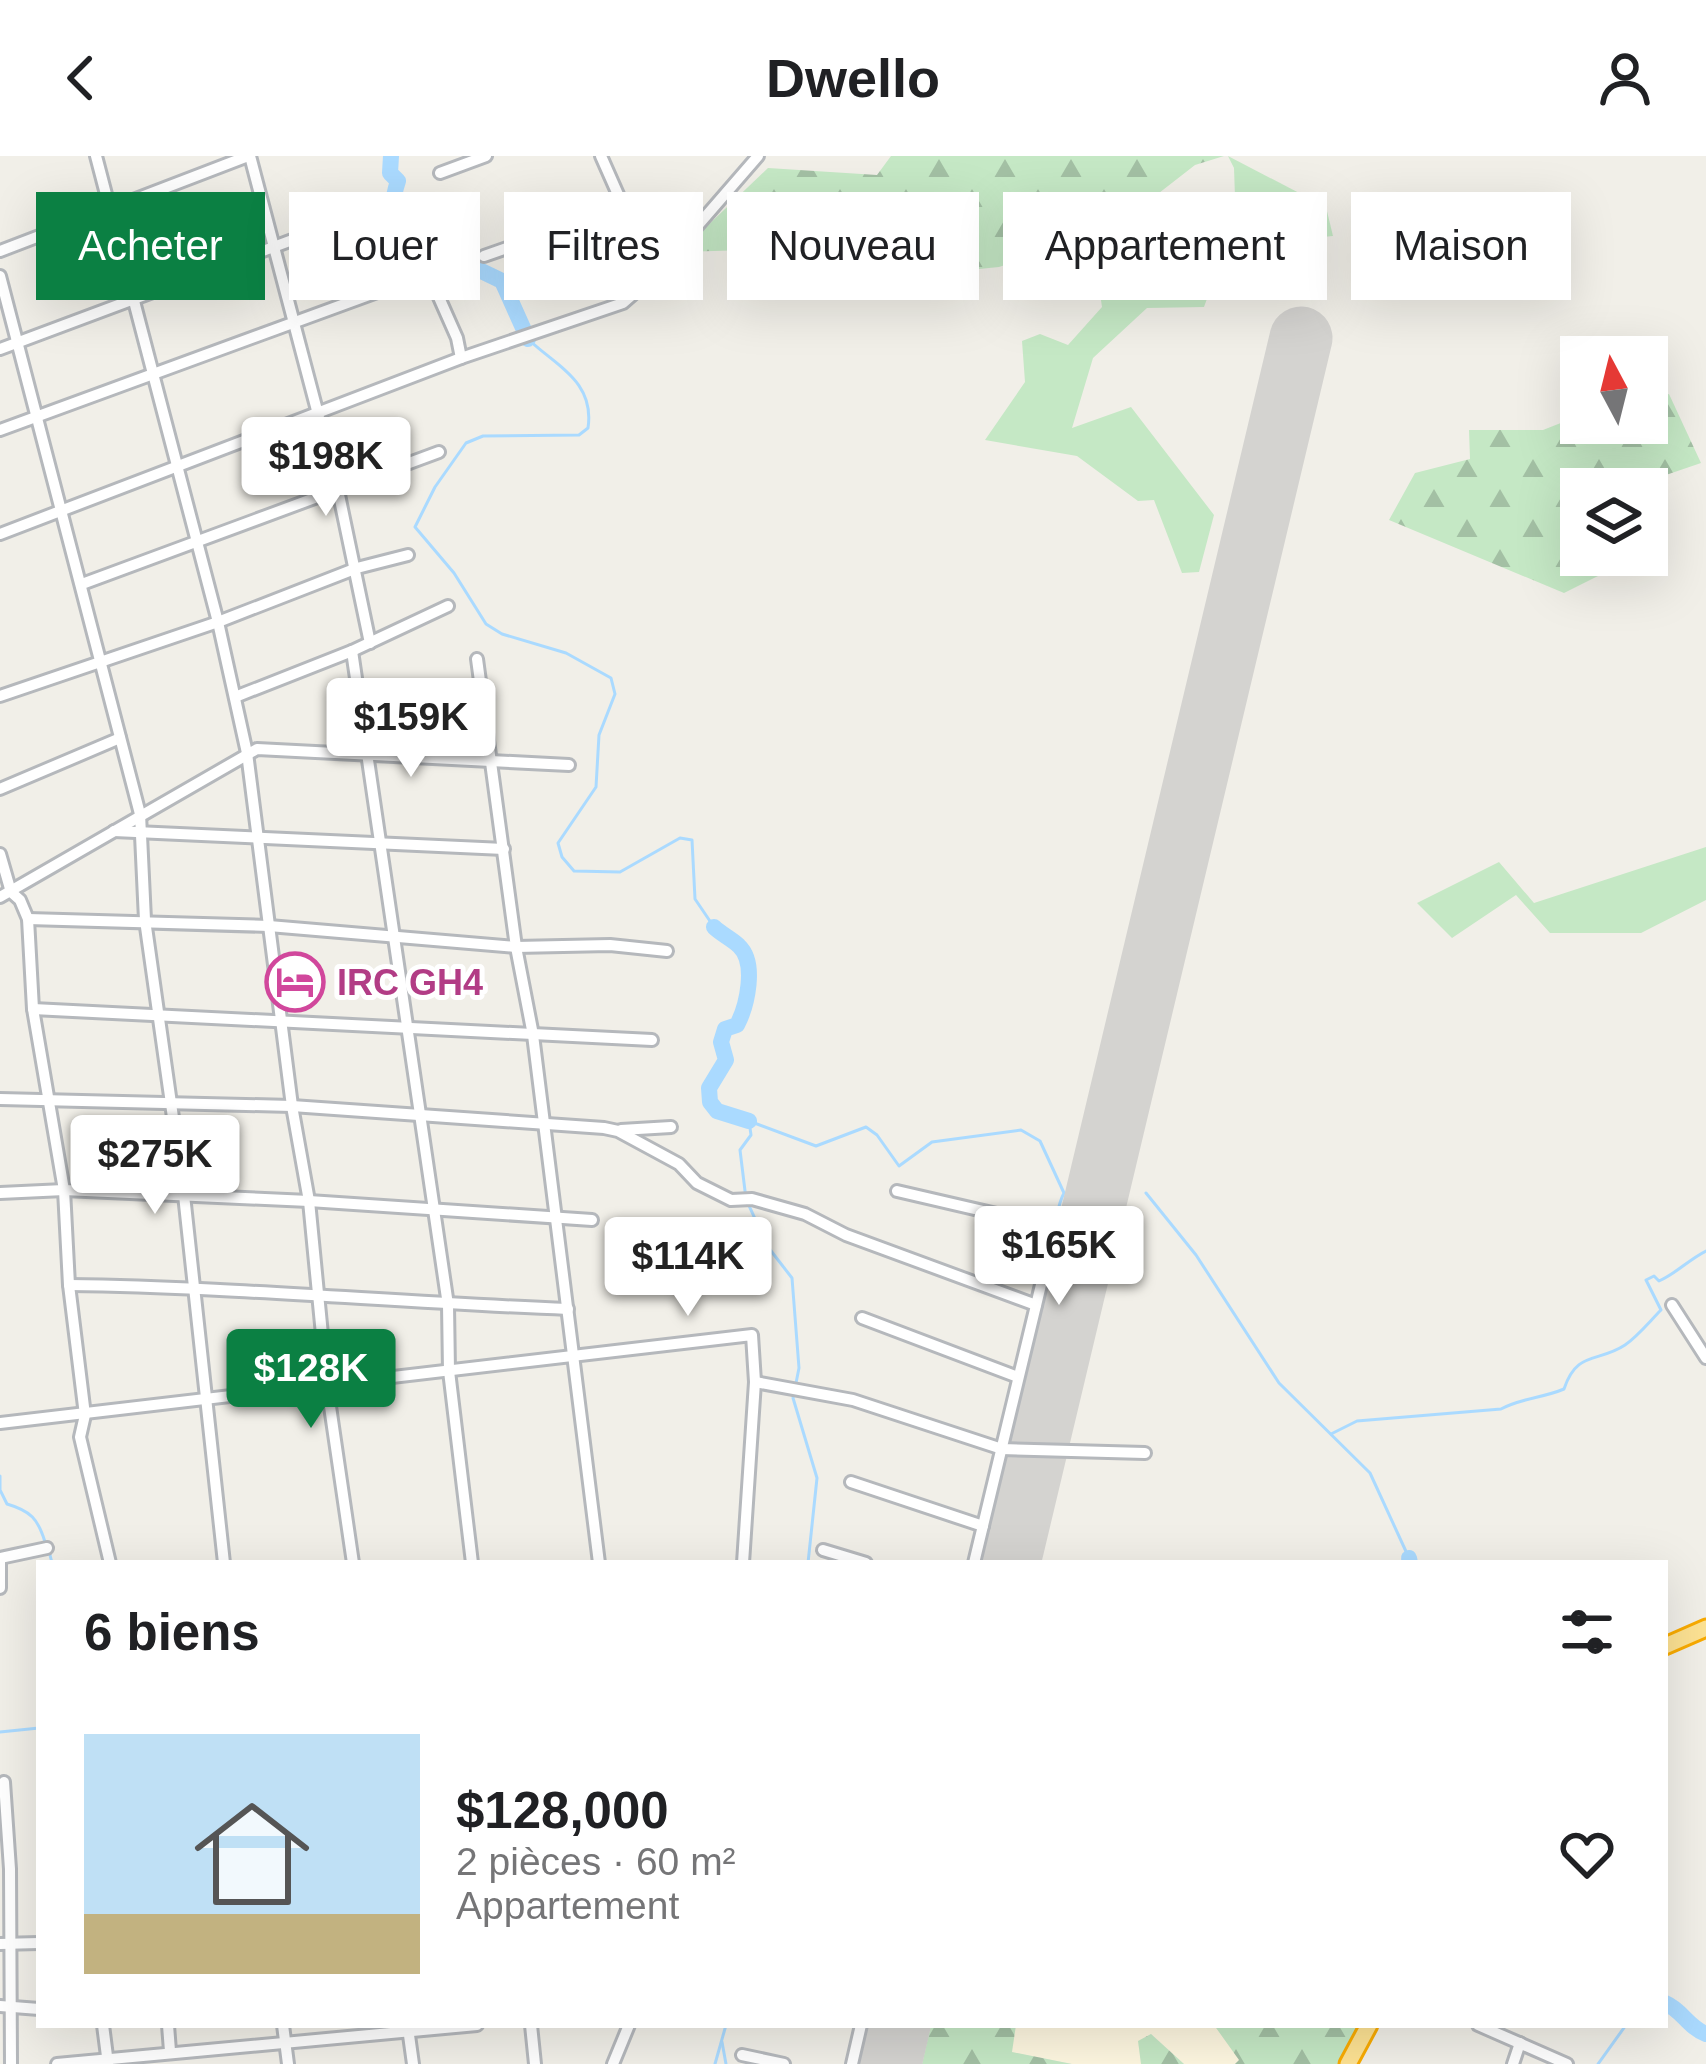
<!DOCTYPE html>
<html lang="fr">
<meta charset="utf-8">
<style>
:root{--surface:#fff;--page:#f6f6f6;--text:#202124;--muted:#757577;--line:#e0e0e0;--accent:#0b8043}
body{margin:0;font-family:Arial,sans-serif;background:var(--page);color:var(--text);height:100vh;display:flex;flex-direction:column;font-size:45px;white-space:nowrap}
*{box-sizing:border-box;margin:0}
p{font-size:39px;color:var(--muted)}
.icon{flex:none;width:66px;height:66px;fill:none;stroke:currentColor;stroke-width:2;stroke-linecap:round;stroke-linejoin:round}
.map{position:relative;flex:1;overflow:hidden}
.panel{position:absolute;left:36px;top:1404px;width:1632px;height:468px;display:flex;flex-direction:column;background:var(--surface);border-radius:0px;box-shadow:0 12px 48px #0002}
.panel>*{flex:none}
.top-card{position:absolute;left:36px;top:36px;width:1635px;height:108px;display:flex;gap:24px}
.needle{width:78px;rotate:353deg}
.tools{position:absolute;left:1560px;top:180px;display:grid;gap:24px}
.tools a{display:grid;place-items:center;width:108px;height:108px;border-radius:0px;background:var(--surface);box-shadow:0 12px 48px #0002;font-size:60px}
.price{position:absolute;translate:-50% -102px;padding:0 27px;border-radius:12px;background:#fff;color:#222;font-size:39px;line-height:78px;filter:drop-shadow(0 3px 6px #0008)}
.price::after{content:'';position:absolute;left:50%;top:72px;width:36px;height:27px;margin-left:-18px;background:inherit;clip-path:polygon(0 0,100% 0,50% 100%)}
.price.on{background:var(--accent);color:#fff}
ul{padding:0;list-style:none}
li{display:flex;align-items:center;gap:36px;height:300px;padding:0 48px}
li+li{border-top:3px solid var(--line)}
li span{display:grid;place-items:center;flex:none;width:336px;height:240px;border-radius:0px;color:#555}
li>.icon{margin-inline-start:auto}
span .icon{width:144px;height:144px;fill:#fffc;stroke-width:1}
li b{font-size:51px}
h2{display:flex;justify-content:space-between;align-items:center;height:144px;padding:0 48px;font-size:51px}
.chip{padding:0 42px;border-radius:0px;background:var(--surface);box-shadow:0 12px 48px #0002;font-size:42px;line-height:108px}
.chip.on{background:var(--accent);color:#fff}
header{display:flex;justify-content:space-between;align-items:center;height:156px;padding:0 48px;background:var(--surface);font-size:54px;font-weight:800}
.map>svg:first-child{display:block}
</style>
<header><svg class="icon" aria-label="back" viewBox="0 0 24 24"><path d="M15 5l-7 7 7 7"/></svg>Dwello<svg class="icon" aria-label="person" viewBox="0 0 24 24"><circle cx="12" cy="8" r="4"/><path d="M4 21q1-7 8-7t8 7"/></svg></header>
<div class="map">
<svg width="1706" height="1908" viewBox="0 0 1706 1908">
<defs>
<pattern id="forest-firs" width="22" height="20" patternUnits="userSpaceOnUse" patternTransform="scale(3)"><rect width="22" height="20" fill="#c5e8c5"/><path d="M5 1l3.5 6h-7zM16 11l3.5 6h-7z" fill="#a3c0a4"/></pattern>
</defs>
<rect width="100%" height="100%" fill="#f1efe8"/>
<polygon fill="#fef7e0" points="1016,1869 1214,1869 1240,1904 1235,1908 1184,1908 1151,1878 1139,1885 1141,1908 1072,1908 1011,1896"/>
<g fill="#c5e8c5">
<polygon points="1228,0 1326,51 1333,80 1226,90 1204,151 1147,152 1093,202 1072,272 1131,251 1214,359 1199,416 1182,417 1154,344 1138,345 1077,300 985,284 1025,226 1022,185 1040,178 1068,189 1102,151 1099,131 1113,110 1146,115 1186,49 1235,41 1234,12"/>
<polygon points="1706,691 1706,744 1641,777 1550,777 1516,739 1452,782 1417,747 1499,706 1534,747"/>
</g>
<g fill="url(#forest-firs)">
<polygon points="891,0 1224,0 1195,9 1141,51 1110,55 1087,82 999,111 881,123 844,103 808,92 680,96 768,12 877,19"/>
<polygon points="1669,238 1701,307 1663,320 1652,393 1647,395 1647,333 1581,333 1581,399 1640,399 1564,437 1389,364 1415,317 1470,303 1469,274 1543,274 1581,259 1581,267 1647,267 1647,243"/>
<polygon points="931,1869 1016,1869 1012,1896 1072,1908 922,1908"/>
<polygon points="1214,1869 1358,1869 1342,1908 1235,1908 1239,1904"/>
<polygon points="1151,1878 1184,1908 1141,1908 1138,1885"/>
</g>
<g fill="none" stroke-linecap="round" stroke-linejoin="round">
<g stroke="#aadaff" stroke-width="3">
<path d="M528 183C556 210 595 225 588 272L579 279 483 280 466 287 435 331 415 371 454 417 486 468 502 478 566 497 611 522 615 538 599 579 596 631 558 687 562 701 574 715 620 716 680 682 692 684 695 743 714 771"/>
<polyline points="1146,1037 1196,1099 1279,1227 1370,1317 1409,1402"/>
<path d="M1331 1278 1357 1265 1501 1253C1521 1242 1543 1242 1564 1233 1577 1194 1598 1207 1625 1189 1638 1180 1650 1165 1661 1154L1646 1124 1654 1120 1659 1125C1677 1117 1688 1104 1706 1095"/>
<path d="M0 1320V1334L7 1348C31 1355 38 1363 45 1386"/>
<polyline points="49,1395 52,1407"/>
<path d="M808 1407 817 1322 793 1242 799 1212 792 1122 768 1091 746 1043 740 994 751 979 749 965 816 990 866 971 877 979 899 1010 932 986 1021 974 1040 985 1064 1037C1053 1058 1056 1089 1050 1114"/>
<polyline points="0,1576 39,1572"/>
<polyline points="722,1886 726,1908"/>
<polyline points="715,1908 726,1869"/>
<polyline points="859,1908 868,1869"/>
<polyline points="1598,1908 1626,1869"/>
</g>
<g stroke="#aadaff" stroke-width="16">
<path d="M391 0 390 17 398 25C389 52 392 66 408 90L446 98 502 125 528 183"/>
<path d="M714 771C721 778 732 783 739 790 757 807 747 850 737 869L725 873 721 886 726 904 709 932 710 946 717 955 749 965"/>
<polyline points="1409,1402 1410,1407"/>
<path d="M1665 1847C1682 1854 1688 1871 1706 1878"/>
</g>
<g stroke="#d4d3d0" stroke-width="63">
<polyline points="1009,1407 1301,182"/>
<polyline points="890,1908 899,1869"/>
</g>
<g stroke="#b5b8bc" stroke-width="16">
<g id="minor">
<polyline points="96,0 218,466 247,597 292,950 309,1045 327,1230 353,1407"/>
<polyline points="250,0 338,334 370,487"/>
<polyline points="601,0 654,120"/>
<polyline points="440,17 486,0"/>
<polyline points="0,95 248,0"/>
<polyline points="484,100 624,51"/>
<polyline points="0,120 140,658 145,764 184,1039 224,1407"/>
<polyline points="0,193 386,49"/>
<polyline points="0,274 421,120 430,121 457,182 461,202"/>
<polyline points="0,378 461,202 623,147 654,120 758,0"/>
<polyline points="82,428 439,296"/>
<polyline points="352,495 448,1149 449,1215 472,1407"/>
<polyline points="477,503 516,791 533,879 599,1407"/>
<polyline points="0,540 218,466 357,412 408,399"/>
<polyline points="235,541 352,495 448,450"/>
<polyline points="0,633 120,582"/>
<polyline points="114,675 504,693"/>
<polyline points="0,698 11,736 20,744 28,763 33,853 64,1034 69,1129 85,1259 80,1281 110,1407"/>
<polyline points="0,741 257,593 569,609"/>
<polyline points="28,763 269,770 516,791 610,789 667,795"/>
<polyline points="33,853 652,884"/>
<polyline points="0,943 292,950 604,972 618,975 679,1008 697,1027 731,1044 752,1043 805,1058 846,1079 1036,1149"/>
<polyline points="621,974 671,971"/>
<polyline points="897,1035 1035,1067 1052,1083 974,1407"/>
<polyline points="0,1037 64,1034 309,1045 592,1064"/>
<path d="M69 1129C236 1131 402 1147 568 1153"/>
<polyline points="1672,1149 1706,1202"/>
<polyline points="862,1162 1018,1221"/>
<polyline points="755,1226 853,1244 1002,1293 1145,1297"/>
<polyline points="0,1267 752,1179 755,1226 743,1407"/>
<polyline points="851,1326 983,1370"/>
<polyline points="823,1394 866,1407"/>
<polyline points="0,1432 0,1402 47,1392"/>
<polyline points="4,1626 10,1713 11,1908"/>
<polyline points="0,1788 39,1787"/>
<polyline points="0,1850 39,1853"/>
<polyline points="103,1869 108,1908"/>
<polyline points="168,1869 170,1895"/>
<polyline points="283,1869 288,1908"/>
<polyline points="531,1869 535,1908"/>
<polyline points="1478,1869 1567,1908"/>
<polyline points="408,1872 413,1908"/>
<polyline points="742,1899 784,1908"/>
<polyline points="57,1908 477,1869"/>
<polyline points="613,1908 629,1869"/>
<polyline points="852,1908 861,1869"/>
<polyline points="1513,1908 1520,1887"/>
</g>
</g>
<g stroke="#f9ab00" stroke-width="21">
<g id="highway">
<polyline points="1665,1490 1706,1472"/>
<polyline points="1348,1908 1369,1869"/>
</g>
</g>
<use href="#minor" stroke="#fff" stroke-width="10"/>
<use href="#highway" stroke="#fde293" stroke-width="15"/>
</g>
<defs>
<g id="hotel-ring" transform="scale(3)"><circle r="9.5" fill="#fff" stroke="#d1479c" stroke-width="1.5"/><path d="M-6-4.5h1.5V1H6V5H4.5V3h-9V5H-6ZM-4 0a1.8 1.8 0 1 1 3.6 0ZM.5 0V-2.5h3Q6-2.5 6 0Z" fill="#d1479c"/></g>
</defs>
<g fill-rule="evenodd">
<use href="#hotel-ring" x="295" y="826"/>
</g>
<g text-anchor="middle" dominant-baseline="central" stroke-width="10" stroke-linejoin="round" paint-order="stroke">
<g font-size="36" font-weight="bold" fill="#b23c85" stroke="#fff" text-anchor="start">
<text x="337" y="826">IRC GH4</text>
</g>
</g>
</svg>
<div class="tools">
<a><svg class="needle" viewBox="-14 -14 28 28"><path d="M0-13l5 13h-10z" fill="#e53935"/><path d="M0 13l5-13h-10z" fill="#757577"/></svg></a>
<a><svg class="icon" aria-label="layers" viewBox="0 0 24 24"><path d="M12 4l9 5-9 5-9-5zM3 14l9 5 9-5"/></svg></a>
</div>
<b class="price" style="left:326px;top:363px">$198K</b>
<b class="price" style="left:411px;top:624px">$159K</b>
<b class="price" style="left:155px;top:1061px">$275K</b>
<b class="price" style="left:1059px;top:1152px">$165K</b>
<b class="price" style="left:688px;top:1163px">$114K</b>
<b class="price on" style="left:311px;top:1275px">$128K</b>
<div class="top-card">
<a class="chip on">Acheter</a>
<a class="chip">Louer</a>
<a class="chip">Filtres</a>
<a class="chip">Nouveau</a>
<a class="chip">Appartement</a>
<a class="chip">Maison</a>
</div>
<section class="panel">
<h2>6 biens<svg class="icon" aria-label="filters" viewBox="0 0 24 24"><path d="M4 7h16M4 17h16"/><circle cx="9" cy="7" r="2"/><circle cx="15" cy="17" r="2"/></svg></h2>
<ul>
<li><span style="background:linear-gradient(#bfe0f5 75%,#c2b280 0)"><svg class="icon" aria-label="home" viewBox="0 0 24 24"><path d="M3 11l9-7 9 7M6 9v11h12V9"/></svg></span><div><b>$128,000</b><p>2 pièces · 60 m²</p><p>Appartement</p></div><svg class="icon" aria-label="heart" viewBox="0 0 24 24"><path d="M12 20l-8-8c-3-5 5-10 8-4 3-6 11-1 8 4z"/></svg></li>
</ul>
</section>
</div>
